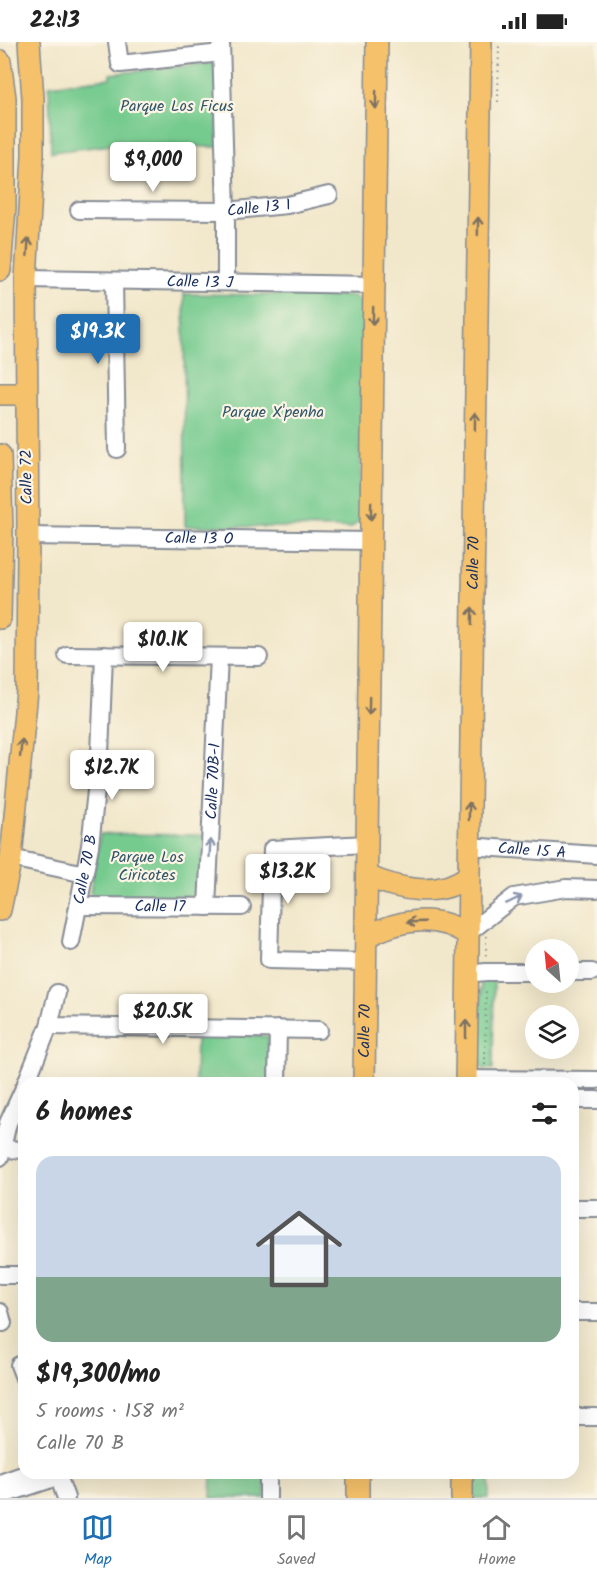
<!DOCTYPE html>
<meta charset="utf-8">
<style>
:root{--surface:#fff;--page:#f6f6f6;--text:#222;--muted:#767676;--line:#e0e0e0;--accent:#1f6fb2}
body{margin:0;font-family:Kalam,sans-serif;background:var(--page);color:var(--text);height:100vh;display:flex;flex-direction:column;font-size:22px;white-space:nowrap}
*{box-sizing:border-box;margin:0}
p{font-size:20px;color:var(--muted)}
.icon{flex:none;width:33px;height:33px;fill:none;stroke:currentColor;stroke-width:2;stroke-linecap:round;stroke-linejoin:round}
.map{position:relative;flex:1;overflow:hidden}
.drawer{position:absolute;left:18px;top:1035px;width:561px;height:402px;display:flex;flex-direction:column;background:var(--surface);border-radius:18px;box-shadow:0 6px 24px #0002}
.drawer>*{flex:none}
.needle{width:39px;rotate:333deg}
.fabs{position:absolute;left:525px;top:897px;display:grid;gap:12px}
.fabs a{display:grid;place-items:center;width:54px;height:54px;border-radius:50%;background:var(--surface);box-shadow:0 6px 24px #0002;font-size:30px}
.price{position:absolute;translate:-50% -51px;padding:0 14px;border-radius:6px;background:#fff;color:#222;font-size:20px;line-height:39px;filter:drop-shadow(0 2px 3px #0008)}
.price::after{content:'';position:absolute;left:50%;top:36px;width:18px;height:14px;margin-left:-9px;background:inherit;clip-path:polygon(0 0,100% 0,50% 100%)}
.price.selected{background:var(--accent);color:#fff}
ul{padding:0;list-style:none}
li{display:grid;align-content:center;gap:12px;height:318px;padding:0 18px}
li+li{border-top:2px solid var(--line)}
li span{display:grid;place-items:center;height:186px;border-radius:18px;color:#555}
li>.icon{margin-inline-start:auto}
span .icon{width:108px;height:108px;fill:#fffc;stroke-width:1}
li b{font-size:26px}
h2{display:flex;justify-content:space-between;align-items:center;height:72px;padding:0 18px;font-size:26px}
.status{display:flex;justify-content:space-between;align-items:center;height:42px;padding:0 30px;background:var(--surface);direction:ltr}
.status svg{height:16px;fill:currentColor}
.tab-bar{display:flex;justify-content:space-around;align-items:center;height:84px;border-top:2px solid var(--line);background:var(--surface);font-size:16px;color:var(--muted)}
.tab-bar a{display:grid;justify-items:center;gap:3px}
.tab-bar .selected{color:var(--accent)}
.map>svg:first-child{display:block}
</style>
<div class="status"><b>22:13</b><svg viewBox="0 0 49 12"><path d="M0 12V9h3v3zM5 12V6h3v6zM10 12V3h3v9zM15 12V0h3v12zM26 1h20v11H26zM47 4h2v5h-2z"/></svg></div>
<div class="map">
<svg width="597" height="1456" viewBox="0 0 597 1456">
<rect width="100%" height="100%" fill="#fcf5e5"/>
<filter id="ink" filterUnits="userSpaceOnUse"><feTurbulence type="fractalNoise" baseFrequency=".0167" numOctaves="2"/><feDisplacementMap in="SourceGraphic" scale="12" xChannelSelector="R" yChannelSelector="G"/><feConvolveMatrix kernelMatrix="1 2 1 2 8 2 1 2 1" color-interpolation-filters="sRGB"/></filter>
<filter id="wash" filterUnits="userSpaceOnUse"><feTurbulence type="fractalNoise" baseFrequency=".008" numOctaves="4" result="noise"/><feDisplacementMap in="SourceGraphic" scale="24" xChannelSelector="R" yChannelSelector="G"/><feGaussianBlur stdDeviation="1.35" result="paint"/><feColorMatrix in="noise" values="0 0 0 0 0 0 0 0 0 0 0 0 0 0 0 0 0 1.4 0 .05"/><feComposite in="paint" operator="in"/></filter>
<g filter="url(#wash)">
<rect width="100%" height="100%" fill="#f1e7ca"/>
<g fill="#74ca8e" stroke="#487c76" stroke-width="1.5">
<polygon points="213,21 219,24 218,105 111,103 51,110 49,43 110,36 110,32"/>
<polygon points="184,252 354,254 362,262 360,478 351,486 185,484"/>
<polygon points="100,792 203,793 203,852 197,857 97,856 90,851"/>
<polygon points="484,937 494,937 493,1027 484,1027 480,1024 481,941"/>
<polygon points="196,992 266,994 272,999 271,1041 195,1041"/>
<polygon points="212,1431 266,1431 265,1456 211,1456"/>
<polygon points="475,1431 489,1431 489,1456 474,1456"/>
</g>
</g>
<g filter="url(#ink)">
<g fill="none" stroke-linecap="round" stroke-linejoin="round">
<g stroke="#868b94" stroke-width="20">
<g id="minor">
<polyline points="117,0 120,22 221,11"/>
<polyline points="221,0 226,169 226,240"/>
<path id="s1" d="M79 168 226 169 287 163 329 153"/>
<path id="s2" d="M26 237 374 243"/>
<polyline points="114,239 117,407"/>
<path id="s3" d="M28 494 371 499"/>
<polyline points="67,613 259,615"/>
<path id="s4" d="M468 804 597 813"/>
<polyline points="11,816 85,832"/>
<path id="s5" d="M78 864 242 865"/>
<path id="s6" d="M207 865 219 615"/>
<polyline points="467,892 514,855 566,846 597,847"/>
<path id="s7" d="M71 900 90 804 100 712 104 613"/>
<polyline points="366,920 269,918 272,807 367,802"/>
<polyline points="568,930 592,930"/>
<polyline points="466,932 486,930 536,930"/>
<polyline points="49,984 319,988"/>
<polyline points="466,1037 597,1038"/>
<polyline points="26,1041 49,984 57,951"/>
<polyline points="277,1041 278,987"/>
<polyline points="573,1058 597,1058"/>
<polyline points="2,1107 24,1108"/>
<polyline points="0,1115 8,1081 24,1046"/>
<polyline points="573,1166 597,1166"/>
<polyline points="0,1233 24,1233"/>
<polyline points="0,1270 3,1281"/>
<polyline points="573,1270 597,1270"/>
<polyline points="19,1323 24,1336"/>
<polyline points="573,1375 597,1375"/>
<polyline points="57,1431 66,1456"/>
<polyline points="268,1431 268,1456"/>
<polyline points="0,1441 28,1431"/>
<polyline points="0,1454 58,1435"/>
</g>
</g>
<g stroke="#868b94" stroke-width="24">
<g id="major">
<polyline points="0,19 5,56 5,166 0,228"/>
<polyline points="0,352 26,352"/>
<polyline points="0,413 2,488 0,576"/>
<path d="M367 834C397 847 439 857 468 834"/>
<polyline points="0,868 11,816 27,649 28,494 26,237 33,114 33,57 29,0"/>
<path d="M366 895C398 878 435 871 467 892"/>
<path id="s8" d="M364 1041 377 0"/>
<path id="s9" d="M466 1041 481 0"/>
<polyline points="358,1456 358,1431"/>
<polyline points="462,1456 462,1431"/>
</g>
</g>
<g stroke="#868b94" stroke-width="2" stroke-dasharray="1.5 4.5" stroke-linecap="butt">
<polyline points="498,60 499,0"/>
<polyline points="486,894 486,915"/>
<polyline points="485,1023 486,945"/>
</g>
<use href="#minor" stroke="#fff" stroke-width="16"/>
<use href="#major" stroke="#f5c16b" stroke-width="21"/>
</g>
<defs><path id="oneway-shaft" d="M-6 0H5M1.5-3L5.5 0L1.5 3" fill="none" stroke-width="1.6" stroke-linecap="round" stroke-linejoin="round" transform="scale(1.5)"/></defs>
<g stroke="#7d7164">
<use href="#oneway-shaft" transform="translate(376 58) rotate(91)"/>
<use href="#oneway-shaft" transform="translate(478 184) rotate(-89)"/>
<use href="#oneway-shaft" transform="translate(28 205) rotate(-86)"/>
<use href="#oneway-shaft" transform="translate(373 274) rotate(91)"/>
<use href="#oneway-shaft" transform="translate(475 379) rotate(-89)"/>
<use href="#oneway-shaft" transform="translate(371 469) rotate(91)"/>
<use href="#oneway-shaft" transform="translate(472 574) rotate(-89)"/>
<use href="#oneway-shaft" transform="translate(369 664) rotate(91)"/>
<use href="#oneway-shaft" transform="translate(21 706) rotate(-84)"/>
<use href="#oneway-shaft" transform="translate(469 769) rotate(-89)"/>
<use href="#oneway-shaft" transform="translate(416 880) rotate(178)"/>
<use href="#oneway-shaft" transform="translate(466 987) rotate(-90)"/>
</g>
<g stroke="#8d97ae">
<use href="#oneway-shaft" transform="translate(210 806) rotate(-87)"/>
<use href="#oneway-shaft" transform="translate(514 858) rotate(-26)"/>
</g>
</g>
<g text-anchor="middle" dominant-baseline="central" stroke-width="4.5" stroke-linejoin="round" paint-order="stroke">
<g font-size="16" fill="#31566a" stroke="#fcf5e5">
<text x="177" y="64">Parque Los Ficus</text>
<text x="273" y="370">Parque X'penha</text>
<text x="147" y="815">Parque Los<tspan x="147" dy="18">Ciricotes</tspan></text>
</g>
<g font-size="16" fill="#1b2f5e" stroke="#fcf5e5">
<text stroke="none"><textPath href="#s1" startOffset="180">Calle 13 I</textPath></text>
<text stroke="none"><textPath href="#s2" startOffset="174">Calle 13 J</textPath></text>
<text transform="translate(27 435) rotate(-91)">Calle 72</text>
<text stroke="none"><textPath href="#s3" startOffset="171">Calle 13 O</textPath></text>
<text stroke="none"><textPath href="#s9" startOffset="520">Calle 70</textPath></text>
<text stroke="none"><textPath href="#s6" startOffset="126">Calle 70B-1</textPath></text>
<text stroke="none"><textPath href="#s4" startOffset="64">Calle 15 A</textPath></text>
<text stroke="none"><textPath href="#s7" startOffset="74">Calle 70 B</textPath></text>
<text stroke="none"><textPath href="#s5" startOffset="82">Calle 17</textPath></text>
<text stroke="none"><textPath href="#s8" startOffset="52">Calle 70</textPath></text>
</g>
</g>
</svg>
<div class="fabs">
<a><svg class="needle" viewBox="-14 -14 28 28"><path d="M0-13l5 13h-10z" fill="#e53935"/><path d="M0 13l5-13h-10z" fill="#767676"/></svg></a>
<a><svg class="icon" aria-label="layers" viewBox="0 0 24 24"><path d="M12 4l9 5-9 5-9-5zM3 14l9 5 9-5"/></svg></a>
</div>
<b class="price" style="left:153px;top:151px">$9,000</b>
<b class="price selected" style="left:98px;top:323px">$19.3K</b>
<b class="price" style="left:163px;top:631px">$10.1K</b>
<b class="price" style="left:112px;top:759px">$12.7K</b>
<b class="price" style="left:288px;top:863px">$13.2K</b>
<b class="price" style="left:163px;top:1003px">$20.5K</b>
<section class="drawer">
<h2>6 homes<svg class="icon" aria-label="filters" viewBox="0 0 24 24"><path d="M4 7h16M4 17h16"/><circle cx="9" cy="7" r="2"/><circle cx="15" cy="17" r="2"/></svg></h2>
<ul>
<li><span style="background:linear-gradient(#c9d6e8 65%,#7fa58c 0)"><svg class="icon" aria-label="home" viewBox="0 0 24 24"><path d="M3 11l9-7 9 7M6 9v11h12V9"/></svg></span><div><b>$19,300/mo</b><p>5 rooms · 158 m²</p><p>Calle 70 B</p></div></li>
</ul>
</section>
</div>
<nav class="tab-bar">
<a class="selected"><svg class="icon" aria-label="map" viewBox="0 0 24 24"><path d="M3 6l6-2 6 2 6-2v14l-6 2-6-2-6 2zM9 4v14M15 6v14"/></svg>Map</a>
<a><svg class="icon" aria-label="saved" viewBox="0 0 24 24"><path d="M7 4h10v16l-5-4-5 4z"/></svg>Saved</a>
<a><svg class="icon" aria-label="home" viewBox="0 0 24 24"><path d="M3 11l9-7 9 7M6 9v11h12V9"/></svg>Home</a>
</nav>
